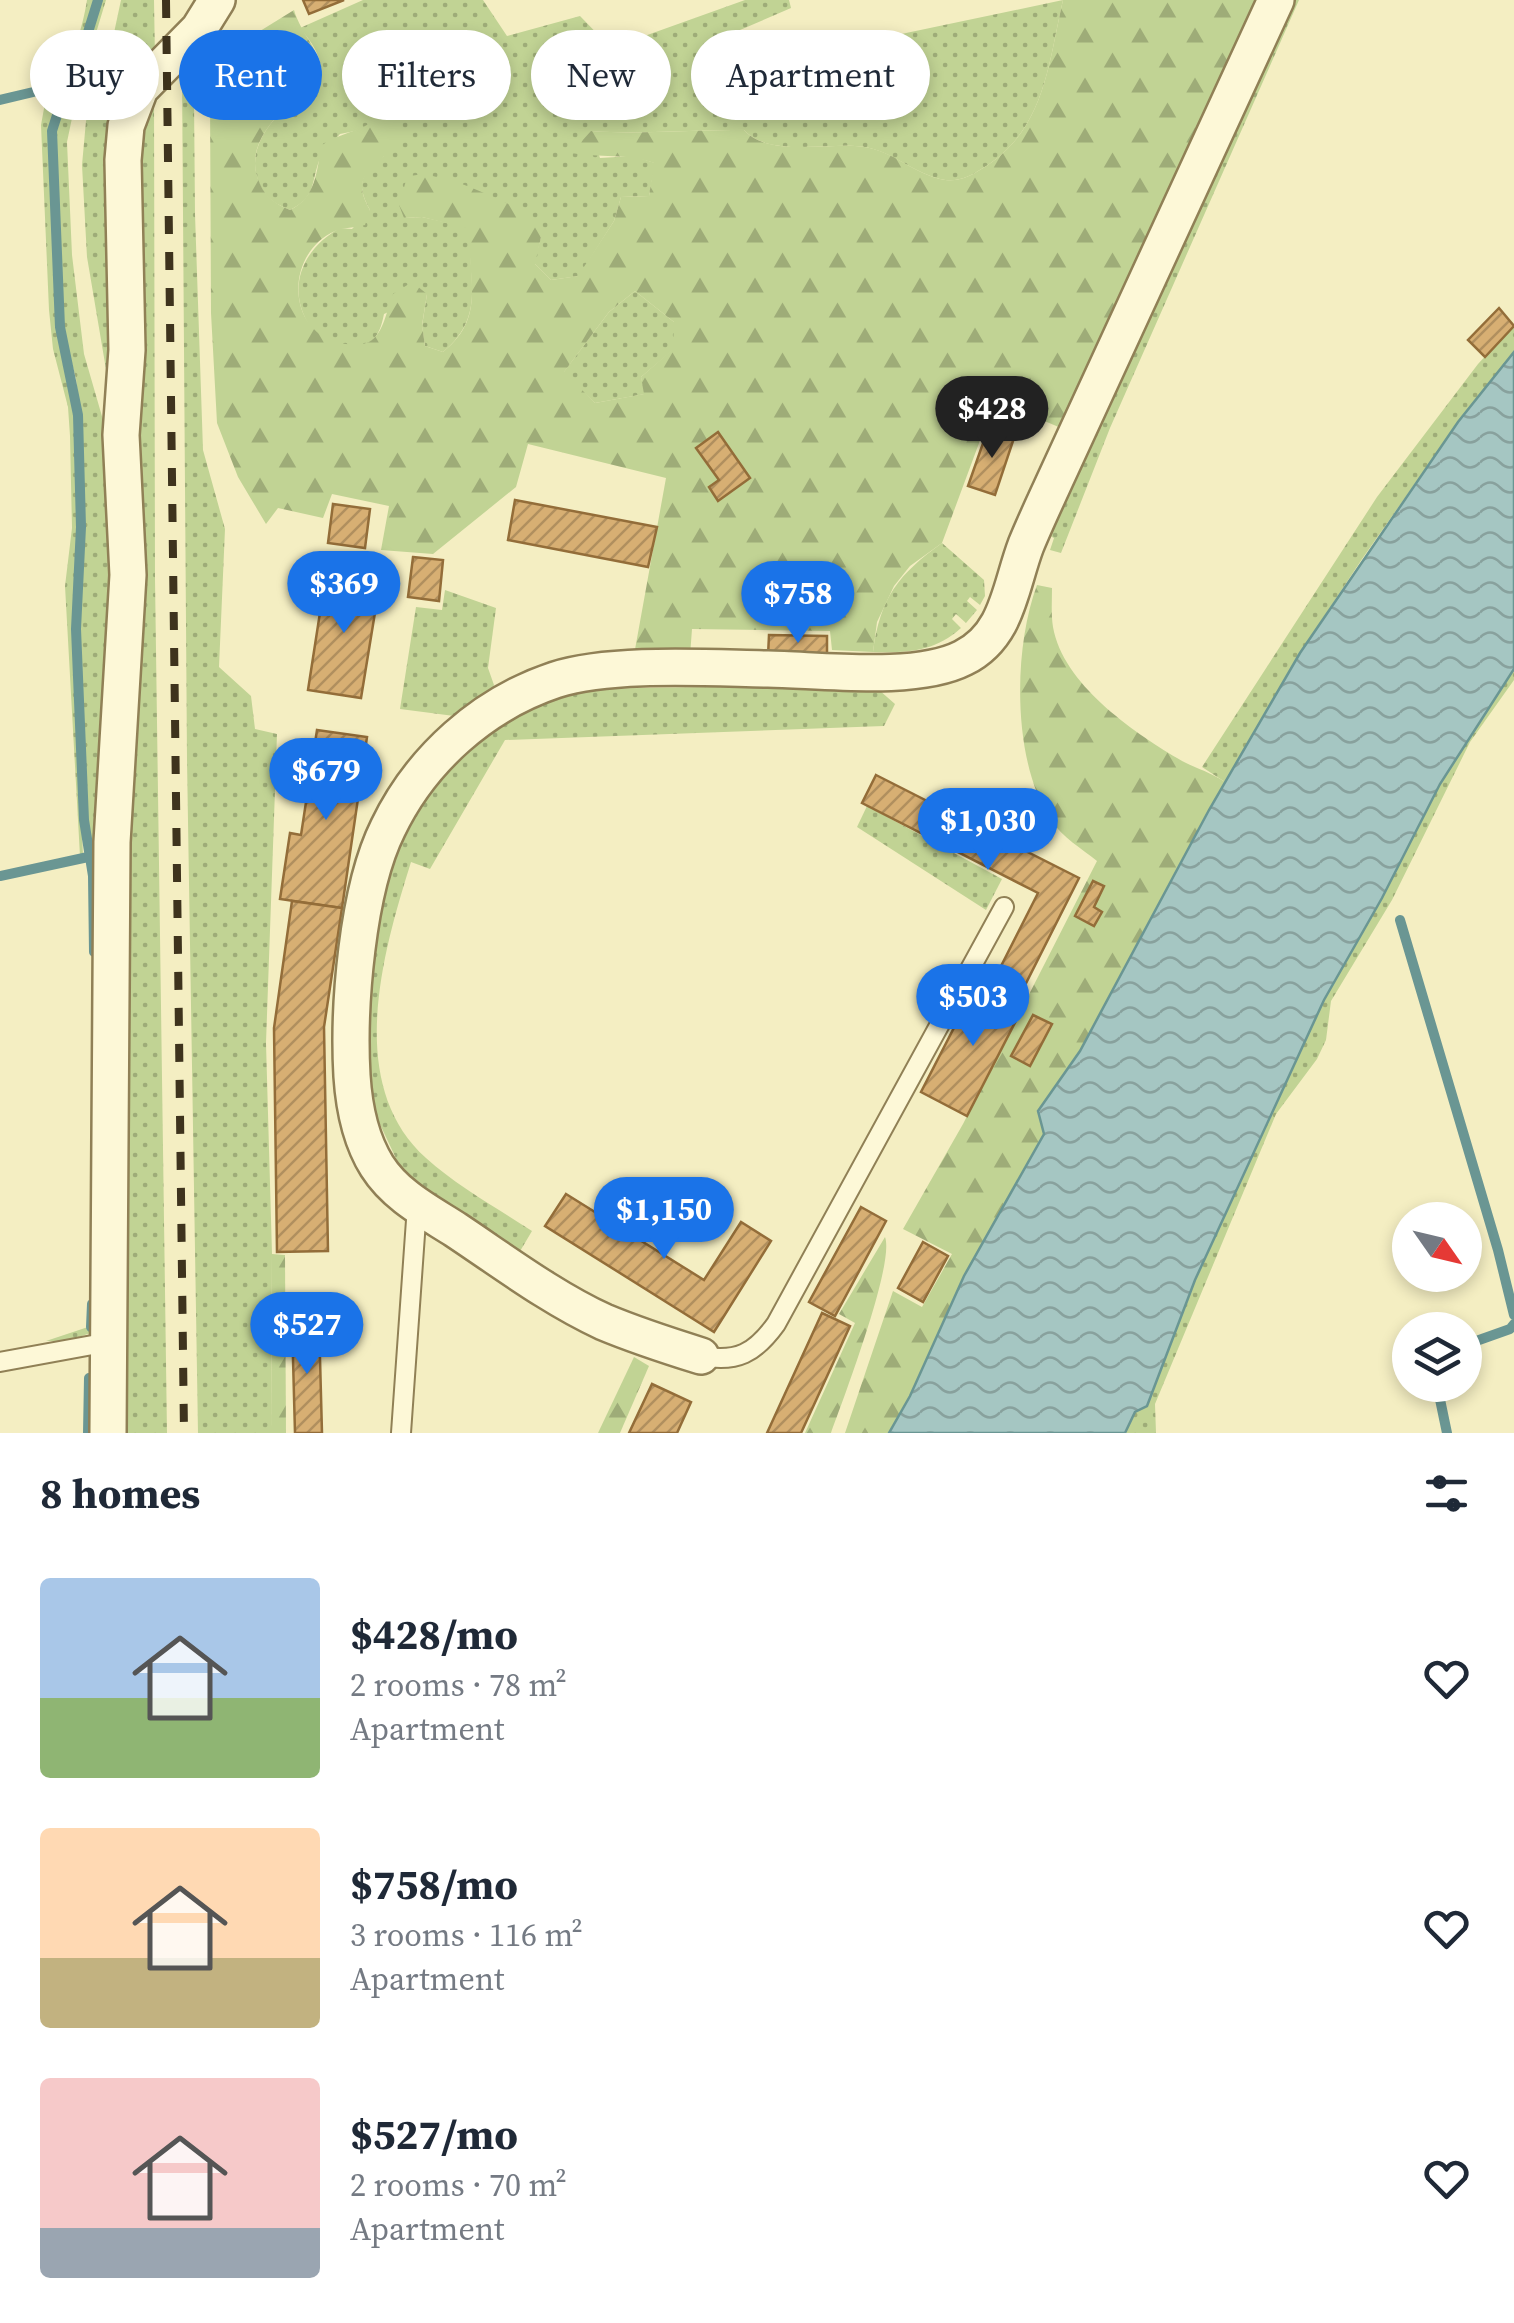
<!DOCTYPE html>
<meta charset="utf-8">
<style>
:root{--surface:#fff;--page:#f6f6f7;--text:#1f2937;--muted:#747a83;--accent:#1a73e8}
body{margin:0;font-family:"Source Serif 4",serif;background:var(--page);color:var(--text);height:100vh;display:flex;flex-direction:column;font-size:38px;white-space:nowrap}
*{box-sizing:border-box;margin:0}
p{font-size:32px;color:var(--muted)}
.icon{flex:none;width:55px;height:55px;fill:none;stroke:currentColor;stroke-width:2;stroke-linecap:round;stroke-linejoin:round}
.map{position:relative;height:1433px;overflow:hidden}
.drawer{display:flex;flex-direction:column;background:var(--surface);flex:1}
.drawer>*{flex:none}
.top-card{position:absolute;left:30px;top:30px;width:1000px;height:90px;display:flex;gap:20px}
.needle{width:65px;rotate:124deg}
.buttons{position:absolute;left:1392px;top:1202px;display:grid;gap:20px}
.buttons a{display:grid;place-items:center;width:90px;height:90px;border-radius:50%;background:var(--surface);box-shadow:0 5px 15px #0003;font-size:50px}
.price{position:absolute;translate:-50% -85px;padding:0 22px;border-radius:35px;background:var(--accent);color:#fff;font-size:32px;line-height:65px;filter:drop-shadow(0 2px 5px #0008)}
.price::after{content:'';position:absolute;left:50%;top:60px;width:30px;height:22px;margin-left:-15px;background:inherit;clip-path:polygon(0 0,100% 0,50% 100%)}
.price.selected{background:#222;color:#fff}
ul{padding:0;list-style:none}
li{display:flex;align-items:center;gap:30px;height:250px;padding:0 40px}
li span{display:grid;place-items:center;flex:none;width:280px;height:200px;border-radius:10px;color:#555}
li>.icon{margin-inline-start:auto}
span .icon{width:120px;height:120px;fill:#fffc;stroke-width:1}
li b{font-size:42px}
h2{display:flex;justify-content:space-between;align-items:center;height:120px;padding:0 40px;font-size:42px}
.pill{padding:0 35px;border-radius:45px;background:var(--surface);box-shadow:0 5px 15px #0003;font-size:35px;line-height:90px}
.pill.selected{background:var(--accent);color:#fff}
.map>svg:first-child{display:block}
</style>
<div class="map">
<svg width="1514" height="1433" viewBox="0 0 1514 1433">
<defs>
<pattern id="grass-dots" width="8" height="8" patternUnits="userSpaceOnUse" patternTransform="scale(2.5)"><rect width="8" height="8" fill="#c1d394"/><path d="M2 2h.1M6 6h.1" fill="none" stroke="#9eac78" stroke-width="1.8" stroke-linecap="round"/></pattern>
<pattern id="forest-firs" width="22" height="20" patternUnits="userSpaceOnUse" patternTransform="scale(2.5)"><rect width="22" height="20" fill="#c1d394"/><path d="M5 1l3.5 6h-7zM16 11l3.5 6h-7z" fill="#9eac78"/></pattern>
<pattern id="water-waves" width="16" height="10" patternUnits="userSpaceOnUse" patternTransform="scale(2.5)"><rect width="16" height="10" fill="#a5c6c2"/><path d="M0 5q4-4 8 0t8 0" fill="none" stroke="#88a19d"/></pattern>
<pattern id="building-hatch" width="6" height="6" patternUnits="userSpaceOnUse" patternTransform="scale(2.5)"><rect width="6" height="6" fill="#d7af73"/><path d="M-1 1l2-2M0 6l6-6M5 7l2-2" fill="none" stroke="#b08f5e"/></pattern>
</defs>
<rect width="100%" height="100%" fill="#f4eec2"/>
<g fill="url(#grass-dots)">
<path d="M87 0H96L73 70 64 89 45 88C70 76 83 26 87 0Z"/>
<polygon points="100,0 106,0 76,99 67,142 72,255 84,354 114,458 97,1331 66,1341 46,1341 94,1325 96,874 90,857 79,661 78,597 84,524 81,419 76,379 63,328 55,130 67,92 90,40"/>
<polygon points="121,0 154,0 155,59 117,261 109,387 87,257 82,165 86,121 108,61"/>
<path d="M363 0H483L507 36 580 16 611 48 745 0H789L791 8 740 30 749 66 1063 0C1048 65 1045 130 983 168 969 177 957 183 940 179 906 170 891 148 855 146 821 144 768 156 744 130 692 129 642 135 591 131L600 158 633 156 655 163 649 196 621 197 614 221 579 276 551 280 534 263 541 237 451 181 404 218 422 217 471 228C466 278 488 315 443 352L425 346 422 326 427 294 384 314C382 324 379 336 370 342 354 351 321 342 311 328 285 289 302 249 340 228L352 229 370 210C356 185 360 173 384 156L374 122 360 130 340 134C334 141 322 152 319 161 311 183 316 197 290 210 276 204 266 199 260 185 238 138 294 101 322 73 320 53 312 43 300 28Z"/>
<polygon points="1288,0 1299,0 1110,428 1061,553 1050,550 1054,538 1048,535"/>
<polygon points="205,49 197,74 194,98 195,214 203,450 225,529 219,667 251,696 255,729 277,734 266,1043 272,1254 271,1433 198,1433 187,760 182,76 198,51"/>
<polygon points="154,91 155,579 167,1433 117,1433 132,170"/>
<polygon points="47,92 60,94 49,132 56,327 75,410 78,528 72,631 83,855 80,856 65,586 72,528 70,436 68,407 53,349 49,310 41,125"/>
<polygon points="635,291 674,322 674,349 641,377 645,394 595,403 563,373 609,312"/>
<polygon points="1514,325 1514,352 1458,422 1362,559 1300,653 1225,782 1202,767 1377,497 1478,364"/>
<path d="M942 543 984 580 985 596 980 605 970 597 967 601 977 610 966 623 956 614 952 619 961 628C934 652 907 653 873 652 880 597 899 574 942 543Z"/>
<polygon points="445,590 496,608 488,668 494,685 485,702 462,717 400,709 416,607 442,610"/>
<polygon points="1514,669 1514,680 1470,742 1392,900 1331,1001 1326,1040 1317,1059 1276,1114 1155,1404 1156,1433 1126,1433 1135,1412 1147,1405 1195,1280 1324,1000 1382,898 1440,784"/>
<path d="M863 685 879 690 895 704 884 726 505 740 430 869 411 862C383 952 344 1084 426 1158 457 1186 497 1208 532 1231L516 1258 427 1198 401 1169 377 1118 366 1058 369 969 383 878 409 818 450 766 493 726 572 689Z"/>
<polygon points="867,806 1002,879 986,910 857,827"/>
</g>
<g fill="url(#forest-firs)" fill-rule="evenodd">
<path d="M1063 0H1263L1061 428 995 400 942 543 910 566 894 586 877 622 873 652 832 650 830 631 692 629 690 656 634 655 666 478 528 444 516 487 433 554 381 550 389 506 332 494 323 518 278 508 266 524 238 477 217 423 211 313 210 96 216 67 226 52 294 10C301 34 319 48 322 73 294 101 238 138 260 184 266 198 276 204 290 210 317 197 316 171 322 145 342 132 364 131 382 115 394 121 400 125 398 139 380 170 347 170 370 210L365 225C355 228 344 227 335 231 283 254 286 337 346 344 353 345 363 345 369 342 384 334 387 308 393 294L412 282 427 294 422 325 425 346 443 352C488 316 466 278 470 229L422 217 404 218 399 205 407 177C438 166 502 202 532 215L541 237 535 264 551 280 578 276 614 221 621 197 649 196 654 163C627 153 600 158 571 153L591 131C642 135 693 129 744 130 767 156 821 144 855 146 892 148 906 170 940 179 957 183 969 177 983 168 1045 130 1048 65 1063 0ZM635 291 674 322 673 349 641 377 644 394 595 403 564 372 609 312Z"/>
<path d="M1037 585 1052 588C1052 601 1051 614 1053 627 1063 684 1132 731 1177 758 1193 768 1209 771 1225 782L1080 1051 1038 1111 1044 1134 964 1276 910 1396 889 1433H845L893 1291 922 1307 952 1254 903 1229 963 1124 1097 861C1081 848 1063 838 1051 820 1012 762 1013 649 1037 585Z"/>
<path d="M885 1237C895 1263 843 1400 831 1433H805L855 1323 839 1314Z"/>
<polygon points="272,1254 285,1255 286,1433 271,1433"/>
<polygon points="634,1357 649,1366 620,1433 598,1433"/>
</g>
<polygon fill="url(#water-waves)" stroke="#6a9693" stroke-width="2.5" points="1514,352 1514,669 1440,784 1382,898 1324,1000 1195,1280 1147,1406 1135,1412 1125,1433 889,1433 910,1396 964,1276 1044,1134 1038,1111 1080,1051 1209,810 1300,653 1458,422"/>
<g fill="none" stroke-linecap="round" stroke-linejoin="round">
<g stroke="#6a9693" stroke-width="10">
<polyline points="0,100 46,89 65,90"/>
<polyline points="0,876 88,857"/>
<polyline points="1400,920 1498,1250 1514,1315"/>
<polyline points="94,952 93,876 84,820 76,629 81,527 78,415 60,327 52,131 65,90 76,71 98,0"/>
<polyline points="91,1327 92,1304"/>
<polyline points="1465,1345 1510,1329 1514,1324"/>
<polyline points="1437,1385 1447,1433"/>
<polyline points="88,1433 89,1378"/>
</g>
</g>
<g fill="url(#building-hatch)" stroke="#936d39" stroke-width="2.5">
<polygon points="303,0 344,0 309,14"/>
<polygon points="1499,308 1514,326 1485,357 1468,340"/>
<polygon points="989,426 1015,435 995,495 968,486"/>
<polygon points="718,432 750,478 718,501 709,487 719,480 696,448"/>
<polygon points="515,500 657,527 648,567 508,540"/>
<polygon points="333,504 370,509 365,548 328,543"/>
<polygon points="413,557 443,560 439,601 408,597"/>
<polygon points="326,574 380,582 361,698 308,690"/>
<polygon points="769,635 827,636 827,656 768,656"/>
<polygon points="317,730 367,737 342,908 280,899 290,833 301,835"/>
<polygon points="876,775 1079,878 1017,1001 990,988 1038,893 862,803"/>
<polygon points="1093,881 1104,886 1094,907 1102,912 1094,926 1075,916"/>
<polygon points="292,901 342,908 324,1027 328,1251 277,1252 274,1028"/>
<polygon points="978,981 1024,1005 967,1116 921,1092"/>
<polygon points="1033,1015 1052,1024 1030,1066 1011,1056"/>
<polygon points="566,1194 704,1280 741,1222 771,1241 714,1332 545,1226"/>
<polygon points="861,1207 886,1221 835,1316 809,1302"/>
<polygon points="923,1242 948,1256 923,1302 898,1288"/>
<polygon points="822,1313 850,1326 801,1433 767,1433"/>
<polygon points="319,1321 322,1433 295,1433 292,1322"/>
<polygon points="652,1384 691,1402 677,1433 629,1433"/>
</g>
<g fill="none" stroke-linecap="round" stroke-linejoin="round">
<g stroke="#908056" stroke-width="22">
<g id="lane">
<path d="M701 1356C737 1363 755 1353 776 1324L1004 907"/>
<polyline points="0,1362 109,1342"/>
<polyline points="401,1433 417,1206"/>
</g>
</g>
<g stroke="#908056" stroke-width="40">
<g id="street">
<path d="M701 1356C669 1346 635 1335 604 1322 552 1298 504 1262 456 1230 428 1212 396 1196 377 1166 360 1139 354 1107 352 1076 348 1007 357 890 388 828 421 759 483 704 555 680 612 662 707 668 768 669 822 670 916 682 963 658 1008 636 1010 587 1026 545 1035 523 1045 502 1055 480L1276 0"/>
<polyline points="108,1433 112,842 128,575 121,435 127,350 123,160 126,126 140,89 199,29 217,0"/>
</g>
</g>
<use href="#lane" stroke="#fdf8d7" stroke-width="18"/>
<use href="#street" stroke="#fdf8d7" stroke-width="35"/>
<polyline stroke="#3e331d" stroke-width="8" stroke-dasharray="18 18" stroke-linecap="butt" points="166,0 184,1433"/>
</g>
</svg>
<div class="buttons">
<a><svg class="needle" viewBox="-14 -14 28 28"><path d="M0-13l5 13h-10z" fill="#e53935"/><path d="M0 13l5-13h-10z" fill="#747a83"/></svg></a>
<a><svg class="icon" aria-label="layers" viewBox="0 0 24 24"><path d="M12 4l9 5-9 5-9-5zM3 14l9 5 9-5"/></svg></a>
</div>
<b class="price selected" style="left:992px;top:461px">$428</b>
<b class="price" style="left:344px;top:636px">$369</b>
<b class="price" style="left:798px;top:646px">$758</b>
<b class="price" style="left:326px;top:823px">$679</b>
<b class="price" style="left:988px;top:873px">$1,030</b>
<b class="price" style="left:973px;top:1049px">$503</b>
<b class="price" style="left:664px;top:1262px">$1,150</b>
<b class="price" style="left:307px;top:1377px">$527</b>
<div class="top-card">
<a class="pill">Buy</a>
<a class="pill selected">Rent</a>
<a class="pill">Filters</a>
<a class="pill">New</a>
<a class="pill">Apartment</a>
</div>
</div>
<section class="drawer">
<h2>8 homes<svg class="icon" aria-label="filters" viewBox="0 0 24 24"><path d="M4 7h16M4 17h16"/><circle cx="9" cy="7" r="2"/><circle cx="15" cy="17" r="2"/></svg></h2>
<ul>
<li><span style="background:linear-gradient(#a9c7e8 60%,#8fb573 0)"><svg class="icon" aria-label="home" viewBox="0 0 24 24"><path d="M3 11l9-7 9 7M6 9v11h12V9"/></svg></span><div><b>$428/mo</b><p>2 rooms · 78 m²</p><p>Apartment</p></div><svg class="icon" aria-label="heart" viewBox="0 0 24 24"><path d="M12 20l-8-8c-3-5 5-10 8-4 3-6 11-1 8 4z"/></svg></li>
<li><span style="background:linear-gradient(#ffd9b3 65%,#c2b280 0)"><svg class="icon" aria-label="home" viewBox="0 0 24 24"><path d="M3 11l9-7 9 7M6 9v11h12V9"/></svg></span><div><b>$758/mo</b><p>3 rooms · 116 m²</p><p>Apartment</p></div><svg class="icon" aria-label="heart" viewBox="0 0 24 24"><path d="M12 20l-8-8c-3-5 5-10 8-4 3-6 11-1 8 4z"/></svg></li>
<li><span style="background:linear-gradient(#f6c9c9 75%,#9aa5b1 0)"><svg class="icon" aria-label="home" viewBox="0 0 24 24"><path d="M3 11l9-7 9 7M6 9v11h12V9"/></svg></span><div><b>$527/mo</b><p>2 rooms · 70 m²</p><p>Apartment</p></div><svg class="icon" aria-label="heart" viewBox="0 0 24 24"><path d="M12 20l-8-8c-3-5 5-10 8-4 3-6 11-1 8 4z"/></svg></li>
</ul>
</section>
